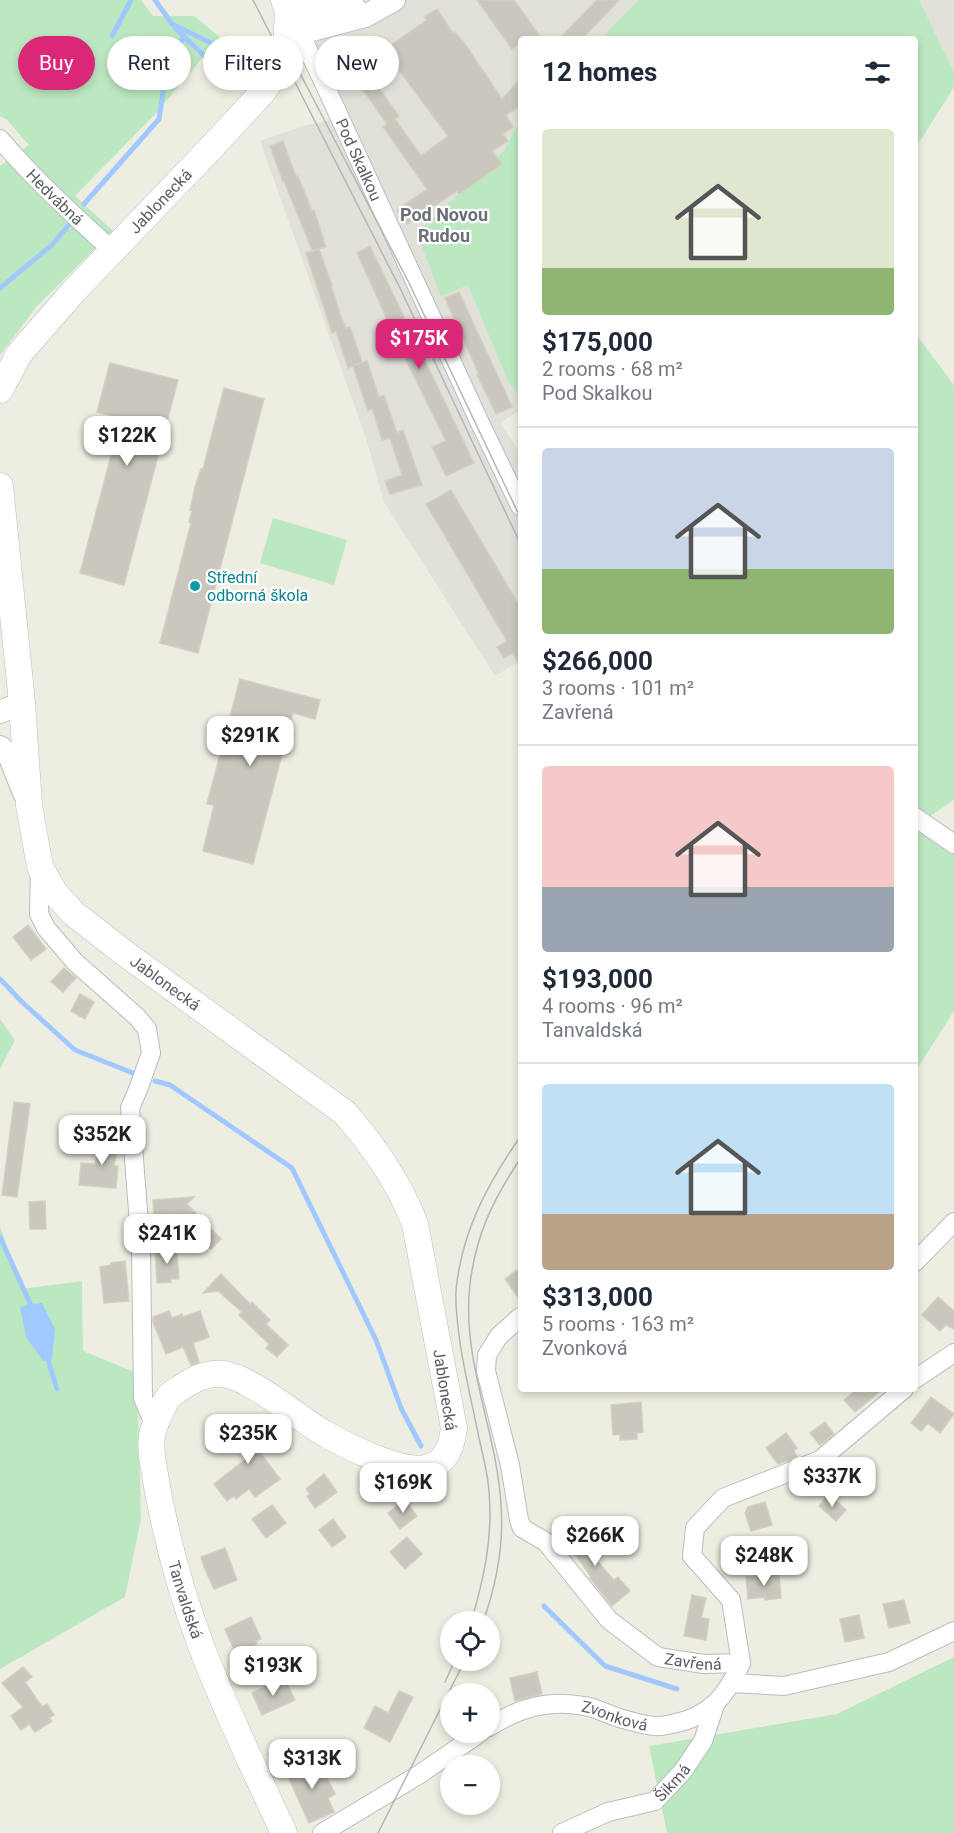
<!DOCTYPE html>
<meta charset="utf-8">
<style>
:root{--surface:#fff;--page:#f2f2f3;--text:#1f2937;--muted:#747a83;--line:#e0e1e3;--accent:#db2777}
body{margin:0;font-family:Roboto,sans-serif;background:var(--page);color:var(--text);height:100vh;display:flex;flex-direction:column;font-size:22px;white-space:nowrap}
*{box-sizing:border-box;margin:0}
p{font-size:20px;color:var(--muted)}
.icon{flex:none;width:33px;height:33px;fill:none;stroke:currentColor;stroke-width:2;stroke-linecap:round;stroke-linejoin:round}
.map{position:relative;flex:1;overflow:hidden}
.panel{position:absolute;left:518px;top:36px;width:400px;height:1356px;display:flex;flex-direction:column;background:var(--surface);border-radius:6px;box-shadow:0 3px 9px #0003}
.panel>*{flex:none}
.guide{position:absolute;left:18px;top:36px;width:410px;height:54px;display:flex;gap:12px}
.buttons{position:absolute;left:440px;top:1611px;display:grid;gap:12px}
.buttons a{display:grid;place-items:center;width:60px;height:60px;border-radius:50%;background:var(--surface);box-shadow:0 3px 9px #0003;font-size:30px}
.price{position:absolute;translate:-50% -51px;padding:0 14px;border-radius:12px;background:#fff;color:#222;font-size:20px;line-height:39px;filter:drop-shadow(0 2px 3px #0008)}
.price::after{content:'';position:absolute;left:50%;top:36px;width:18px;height:14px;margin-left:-9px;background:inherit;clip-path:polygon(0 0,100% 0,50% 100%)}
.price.current{background:var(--accent);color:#fff}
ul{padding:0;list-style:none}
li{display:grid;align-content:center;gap:12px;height:318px;padding:0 24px}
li+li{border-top:2px solid var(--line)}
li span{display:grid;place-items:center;height:186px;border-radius:6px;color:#555}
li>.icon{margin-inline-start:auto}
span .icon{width:108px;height:108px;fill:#fffc;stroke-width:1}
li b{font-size:26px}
h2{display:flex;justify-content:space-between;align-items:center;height:72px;padding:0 24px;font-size:26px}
.chip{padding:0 21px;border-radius:27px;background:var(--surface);box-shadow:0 3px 9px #0003;font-size:21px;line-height:54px}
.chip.current{background:var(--accent);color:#fff}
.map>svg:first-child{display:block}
</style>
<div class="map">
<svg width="954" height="1833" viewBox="0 0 954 1833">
<rect width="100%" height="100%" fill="#eeede1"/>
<g fill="#e1e0d9">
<polygon points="394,0 639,0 600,39 520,39 520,120 504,151 417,233 468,285 508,382 520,395 520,410 500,423 520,453 520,661 495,676 384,502 366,438 260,141 303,126 340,118 300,33"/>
<polygon points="919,0 954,0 954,72"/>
</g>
<g fill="#bce8c1">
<polygon points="0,0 141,0 153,16 194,16 220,37 157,112 75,196 113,231 37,306 0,355 0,166 29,145 7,120 0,116"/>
<polygon points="639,0 919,0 954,72 954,87 915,149 915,39 600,39"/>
<polygon points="520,120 520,395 508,382 468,285 441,297 417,233 504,151"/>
<polygon points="915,333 954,385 954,800 930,816 954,833 954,1011 915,1072"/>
<polygon points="273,518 347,540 334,585 260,563"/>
<polygon points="0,1019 15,1040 0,1069"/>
<polygon points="0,1227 22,1289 82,1281 83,1351 137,1373 141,1519 125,1597 0,1669"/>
<polygon points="954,1657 954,1833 667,1833 649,1746 837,1714"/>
</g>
<polygon fill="#a0c9ff" points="42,1303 55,1329 52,1359 43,1361 26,1337 20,1307 31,1304"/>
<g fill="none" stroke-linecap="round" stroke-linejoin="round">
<g stroke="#a0c9ff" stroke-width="5">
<polyline points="155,0 172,24 225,50"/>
<polyline points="175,28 215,66"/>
<polyline points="112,36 131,0"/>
<polyline points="84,204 159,119 166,72 184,36"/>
<polyline points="0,288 52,245 68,226"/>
<polyline points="0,979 22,1002 75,1050 138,1075"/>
<polyline points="155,1081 170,1085 292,1168 376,1340 401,1408 421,1446"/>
<polyline points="0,1237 33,1310"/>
<polyline points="46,1354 57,1389"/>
<polyline points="544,1606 605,1666 677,1689"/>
</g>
</g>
<g fill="#c9c7be" stroke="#d3d0bf" stroke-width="1.5">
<polygon points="477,0 514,0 542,39 520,39 520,43 512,49"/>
<polygon points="597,0 619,0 582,39 559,39"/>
<polygon points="437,9 453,33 455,32 465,44 502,99 520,79 520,106 506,115 513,127 503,134 508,141 492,151 502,164 459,194 457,191 407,224 397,210 427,189 383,127 387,124 352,74 363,66 399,116 395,119 421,156 448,136 384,50 427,20 424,17"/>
<polygon points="283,141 296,177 298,176 312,211 314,210 326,247 312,250 284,181 283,182 270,146"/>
<polygon points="370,246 474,463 446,476 432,447 446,441 401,350 357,253"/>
<polygon points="319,249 332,285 331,285 340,314 346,328 350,327 362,362 355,365 367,361 379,397 384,395 397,433 403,430 422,485 390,494 385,481 402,475 390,438 382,440 372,408 368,411 353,366 348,368 336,331 332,333 306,253"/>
<polygon points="459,292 512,407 496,414 477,375 479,375 471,356 445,298"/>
<polygon points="110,363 178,380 124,585 80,573 121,418 97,412"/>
<polygon points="224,388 264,399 198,653 160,643 191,523 189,522 192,511 190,510 195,487 201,469 203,469"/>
<polygon points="451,490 520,607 520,665 513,653 504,658 497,647 507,641 426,504"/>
<polygon points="240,679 320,700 315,719 293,713 253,864 203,851 214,805 207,804"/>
<polygon points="28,925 46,949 31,960 13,937"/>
<polygon points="64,968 76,978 63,992 51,982"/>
<polygon points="80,994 94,1002 85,1019 71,1011"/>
<polygon points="14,1102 30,1104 17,1197 2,1195"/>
<polygon points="103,1134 120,1138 114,1166 118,1166 116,1188 79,1185 81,1163 95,1164"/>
<polygon points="194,1197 187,1204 221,1239 211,1249 175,1214 175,1216 154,1217 153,1200"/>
<polygon points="45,1201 46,1229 30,1229 29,1202"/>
<polygon points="155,1249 175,1249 177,1254 179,1279 170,1279 171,1282 157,1283"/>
<polygon points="125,1261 129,1301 104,1303 100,1267 111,1265 111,1263"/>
<polygon points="520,1268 520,1300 505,1279"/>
<polygon points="221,1274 250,1304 252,1302 270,1320 266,1324 288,1345 277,1357 266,1348 269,1344 239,1315 242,1312 218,1291 203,1293"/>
<polygon points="938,1297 954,1311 954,1329 946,1325 940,1331 922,1315"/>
<polygon points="169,1311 172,1318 182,1314 183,1317 200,1311 209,1337 193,1343 199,1362 191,1365 183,1347 166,1354 153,1322 153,1317"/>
<polygon points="857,1389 883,1389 855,1412 844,1400"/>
<polygon points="931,1397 954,1414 940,1433 928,1423 921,1431 911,1423"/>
<polygon points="641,1402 643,1432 637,1433 637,1439 620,1440 620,1434 613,1435 611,1405"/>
<polygon points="248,1416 266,1429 261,1435 266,1439 257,1451 258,1450 280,1479 255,1497 249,1489 236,1499 234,1496 227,1501 214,1484 251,1455 230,1439"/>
<polygon points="825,1422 834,1434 820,1445 810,1433"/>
<polygon points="786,1433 797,1448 794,1451 797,1457 778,1464 766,1448"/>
<polygon points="324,1474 337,1492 315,1508 307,1496 310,1494 306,1489"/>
<polygon points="829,1494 846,1510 836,1521 819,1506"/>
<polygon points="405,1500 417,1516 400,1529 388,1513"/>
<polygon points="765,1502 772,1525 751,1531 745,1513 748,1507"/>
<polygon points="272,1505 286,1523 266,1538 252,1519"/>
<polygon points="333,1519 346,1537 332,1547 319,1530"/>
<polygon points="577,1526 593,1550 589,1552 614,1580 618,1577 630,1591 612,1606 590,1578 591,1577 560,1532 566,1527 569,1531"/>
<polygon points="407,1537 422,1554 405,1569 390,1552"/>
<polygon points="225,1548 237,1580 214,1589 204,1567 201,1557"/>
<polygon points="779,1574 781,1598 765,1600 764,1597 748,1599 746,1577"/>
<polygon points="692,1595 706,1598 701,1618 709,1619 706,1640 684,1636"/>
<polygon points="904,1600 910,1623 889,1628 883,1604"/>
<polygon points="859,1615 864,1638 845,1642 840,1619"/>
<polygon points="251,1617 261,1639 256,1641 257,1644 236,1654 225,1629"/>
<polygon points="298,1658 306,1678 289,1685 282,1665"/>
<polygon points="23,1667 32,1677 25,1682 42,1707 47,1704 54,1715 49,1718 52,1721 35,1732 29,1724 21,1730 11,1716 23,1707 2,1683"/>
<polygon points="537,1672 542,1694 515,1701 510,1678"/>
<polygon points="284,1678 295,1700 262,1715 252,1693"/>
<polygon points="399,1691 413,1697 390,1742 364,1728 375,1706 388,1713"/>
<polygon points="316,1758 325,1779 327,1778 335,1794 328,1798 334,1812 309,1823 286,1772"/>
</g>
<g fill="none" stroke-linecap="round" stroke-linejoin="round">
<g stroke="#b9bbc2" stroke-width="20">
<g id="minor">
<path id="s1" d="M294 21 323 81 479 421 520 506"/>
<path id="s2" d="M0 139C34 179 73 215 112 250"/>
<polyline points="915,817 954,844"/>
<polyline points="40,867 39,914 46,928 75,962 137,1017 147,1029 151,1053 139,1087 130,1108 141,1249 143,1398 154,1424"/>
<polyline points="915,1262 954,1222"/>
<path id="s3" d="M520 1317 499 1336 487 1355 486 1371 510 1465 519 1520 522 1528 546 1542 609 1620 658 1657 704 1664 741 1663 731 1600 692 1556 695 1528 723 1498 820 1460 904 1389"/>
<polyline points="915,1379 954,1353"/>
<polyline points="732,1683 784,1686 889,1662 954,1631"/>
<path id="s4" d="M489 1727C519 1708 548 1699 584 1706 598 1708 610 1716 623 1719 633 1722 644 1725 654 1726 660 1727 667 1725 672 1724 709 1717 727 1696 741 1663"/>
<polyline points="322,1833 420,1774 481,1732"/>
<path id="s5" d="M562 1833 608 1812 655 1801 683 1771 703 1741 715 1705"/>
</g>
</g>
<g stroke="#b9bbc2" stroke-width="24">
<g id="tertiary">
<polyline points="288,11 325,11 355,8"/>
<polyline points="288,32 300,33 365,16 394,0"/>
<polyline points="0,712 22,703"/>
<polyline points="0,747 9,755 24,793"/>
</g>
</g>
<g stroke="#babdc4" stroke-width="27">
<g id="secondary">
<path id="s6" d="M0 390 19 354 74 291 209 150 261 94 272 79 282 64 286 47 288 11 284 0"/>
<path id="s7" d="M0 486 22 703 29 805 40 867 55 893 73 913 123 952 345 1113C374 1147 399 1182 415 1224L454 1428C448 1481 411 1472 373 1457 356 1450 339 1442 324 1433 298 1418 250 1377 223 1374 203 1372 189 1382 173 1393 168 1396 166 1401 163 1407 152 1429 149 1438 153 1463 163 1527 180 1591 203 1651 227 1713 256 1773 284 1833"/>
</g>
</g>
<use href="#minor" stroke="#fff" stroke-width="18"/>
<use href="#tertiary" stroke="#fff" stroke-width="22"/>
<use href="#secondary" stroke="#fff" stroke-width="26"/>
<g stroke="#b5b6b7" stroke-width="1.5">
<polyline points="253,0 400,288 520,543"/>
<polyline points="291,56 409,283 520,517"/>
<path d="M471 1622C484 1579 493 1537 489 1492 488 1474 483 1456 479 1438 473 1408 466 1379 461 1349 458 1329 455 1310 456 1290 462 1231 487 1185 520 1137"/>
<path d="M483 1622C497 1583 504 1546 501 1505 497 1431 461 1360 470 1284 476 1234 493 1200 520 1159"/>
<polyline points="445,1682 455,1660"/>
<polyline points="378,1833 465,1660"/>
</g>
</g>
<circle fill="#0f9aa8" stroke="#fff" stroke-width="2" cx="195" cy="586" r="6"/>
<g text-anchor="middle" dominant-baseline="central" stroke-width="4.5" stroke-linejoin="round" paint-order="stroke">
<g font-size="16" fill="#5a5d64" stroke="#fff">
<text stroke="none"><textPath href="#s1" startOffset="153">Pod Skalkou</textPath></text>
<text stroke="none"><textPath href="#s2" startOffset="80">Hedvábná</textPath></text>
<text stroke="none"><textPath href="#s6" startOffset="249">Jablonecká</textPath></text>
<text stroke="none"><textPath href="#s7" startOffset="556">Jablonecká</textPath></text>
<text transform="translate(445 1390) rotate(81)">Jablonecká</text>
<text stroke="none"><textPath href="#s7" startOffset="1668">Tanvaldská</textPath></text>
<text stroke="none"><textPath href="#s3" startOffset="453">Zavřená</textPath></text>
<text stroke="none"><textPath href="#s4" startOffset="132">Zvonková</textPath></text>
<text stroke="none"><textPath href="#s5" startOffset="124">Šikmá</textPath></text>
</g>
<g font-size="16" fill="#0d838f" stroke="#fff" text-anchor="start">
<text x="207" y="577">Střední<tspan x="207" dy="18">odborná škola</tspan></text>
</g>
<g font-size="18" font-weight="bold" fill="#6b6f76" stroke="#fff">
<text x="444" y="214">Pod Novou<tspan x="444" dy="21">Rudou</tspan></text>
</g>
</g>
</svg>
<div class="buttons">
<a><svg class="icon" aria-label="locate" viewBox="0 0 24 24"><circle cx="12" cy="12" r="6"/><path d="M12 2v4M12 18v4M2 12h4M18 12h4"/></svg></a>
<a>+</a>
<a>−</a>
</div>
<b class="price current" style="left:419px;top:370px">$175K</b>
<b class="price" style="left:127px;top:467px">$122K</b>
<b class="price" style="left:250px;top:767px">$291K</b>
<b class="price" style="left:102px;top:1166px">$352K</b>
<b class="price" style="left:167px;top:1265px">$241K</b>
<b class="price" style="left:248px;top:1465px">$235K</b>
<b class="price" style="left:832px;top:1508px">$337K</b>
<b class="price" style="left:403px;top:1514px">$169K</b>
<b class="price" style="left:595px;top:1567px">$266K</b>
<b class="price" style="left:764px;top:1587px">$248K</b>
<b class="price" style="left:273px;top:1697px">$193K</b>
<b class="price" style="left:312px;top:1790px">$313K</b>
<div class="guide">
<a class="chip current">Buy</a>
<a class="chip">Rent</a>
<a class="chip">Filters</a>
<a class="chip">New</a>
</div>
<section class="panel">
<h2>12 homes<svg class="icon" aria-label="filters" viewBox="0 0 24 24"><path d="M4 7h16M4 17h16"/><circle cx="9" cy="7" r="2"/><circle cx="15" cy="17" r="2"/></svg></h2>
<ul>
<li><span style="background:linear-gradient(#dfe7d0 75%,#8fb573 0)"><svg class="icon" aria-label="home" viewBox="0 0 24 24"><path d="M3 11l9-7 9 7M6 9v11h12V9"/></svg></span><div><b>$175,000</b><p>2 rooms · 68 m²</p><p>Pod Skalkou</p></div></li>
<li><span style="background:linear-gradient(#c9d6e8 65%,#8fb573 0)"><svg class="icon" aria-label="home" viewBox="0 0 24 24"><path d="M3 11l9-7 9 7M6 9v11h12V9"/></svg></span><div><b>$266,000</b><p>3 rooms · 101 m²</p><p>Zavřená</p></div></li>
<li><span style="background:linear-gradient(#f6c9c9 65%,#9aa5b1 0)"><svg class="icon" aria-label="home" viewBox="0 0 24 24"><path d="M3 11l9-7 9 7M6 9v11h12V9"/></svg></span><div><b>$193,000</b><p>4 rooms · 96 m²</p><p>Tanvaldská</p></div></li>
<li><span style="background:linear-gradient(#bfe0f5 70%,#b9a48a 0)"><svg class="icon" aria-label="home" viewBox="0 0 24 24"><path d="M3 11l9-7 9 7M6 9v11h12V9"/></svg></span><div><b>$313,000</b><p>5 rooms · 163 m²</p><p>Zvonková</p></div></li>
</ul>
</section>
</div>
